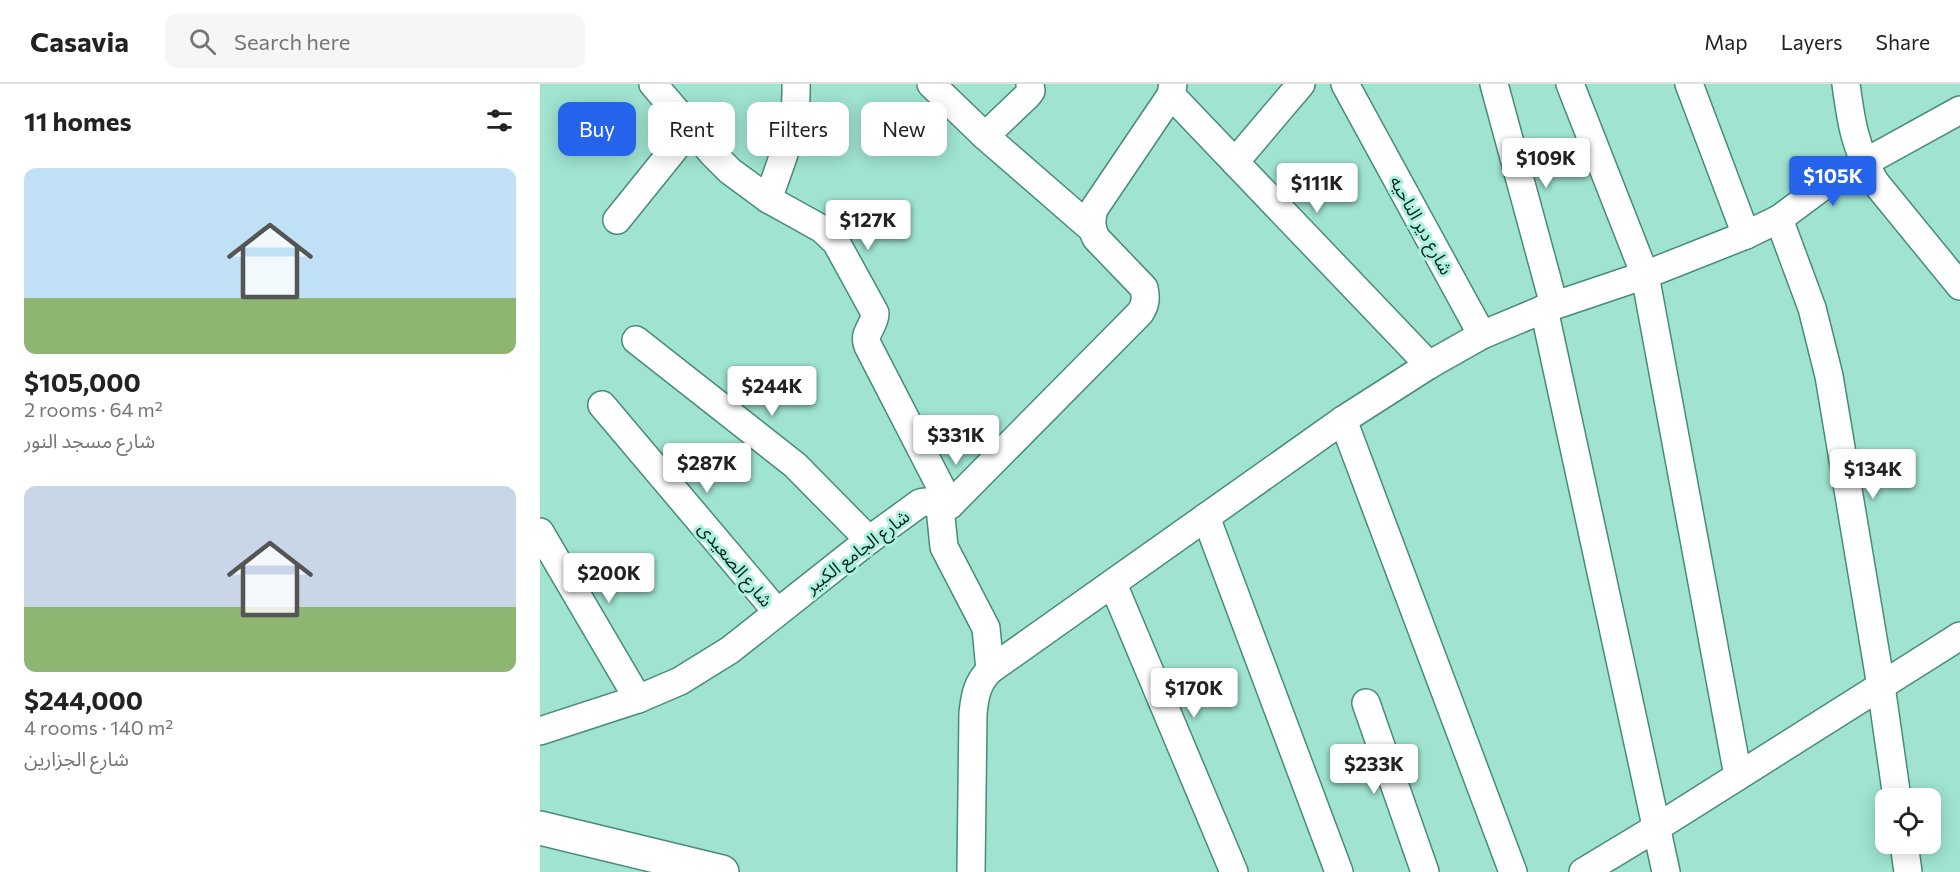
<!DOCTYPE html>
<meta charset="utf-8">
<style>
:root{--surface:#fff;--page:#f6f6f6;--text:#222;--muted:#767676;--line:#e0e0e0;--accent:#2563eb}
body{margin:0;font-family:Commissioner,"Noto Sans Arabic",sans-serif;background:var(--page);color:var(--text);height:100vh;display:flex;flex-direction:column;font-size:22px;white-space:nowrap}
*{box-sizing:border-box;margin:0}
p{font-size:20px;color:var(--muted)}
.icon{flex:none;width:33px;height:33px;fill:none;stroke:currentColor;stroke-width:2;stroke-linecap:round;stroke-linejoin:round}
.map{position:relative;flex:1;overflow:hidden}
.drawer{display:flex;flex-direction:column;background:var(--surface);width:540px}
.drawer>*{flex:none}
.hud{position:absolute;left:18px;top:18px;width:570px;height:54px;display:flex;gap:12px}
.fabs{position:absolute;left:1335px;top:704px;display:grid;gap:12px}
.fabs a{display:grid;place-items:center;width:66px;height:66px;border-radius:12px;background:var(--surface);box-shadow:0 3px 15px #0003;font-size:30px}
.price{position:absolute;translate:-50% -51px;padding:0 14px;border-radius:6px;background:#fff;color:#222;font-size:20px;line-height:39px;filter:drop-shadow(0 2px 3px #0008)}
.price::after{content:'';position:absolute;left:50%;top:36px;width:18px;height:14px;margin-left:-9px;background:inherit;clip-path:polygon(0 0,100% 0,50% 100%)}
.price.current{background:var(--accent);color:#fff}
ul{padding:0;list-style:none}
li{display:grid;align-content:center;gap:12px;height:318px;padding:0 24px}
li span{display:grid;place-items:center;height:186px;border-radius:12px;color:#555}
li>.icon{margin-inline-start:auto}
span .icon{width:108px;height:108px;fill:#fffc;stroke-width:1}
li b{font-size:26px}
h2{display:flex;justify-content:space-between;align-items:center;height:72px;padding:0 24px;font-size:26px}
.tag{padding:0 21px;border-radius:12px;background:var(--surface);box-shadow:0 3px 15px #0003;font-size:21px;line-height:54px}
.tag.current{background:var(--accent);color:#fff}
header{display:flex;align-items:center;gap:36px;box-sizing:border-box;height:84px;padding:0 30px;background:var(--surface);border-bottom:2px solid var(--line)}
header strong{font-size:28px}
nav{display:flex;gap:33px;margin-inline-start:auto;font-size:21px}
.search{width:420px;height:54px;background:var(--page);display:flex;align-items:center;gap:15px;box-sizing:border-box;padding:0 21px;border-radius:12px;color:var(--muted);font-size:22px}
main{display:flex;flex:1;min-height:0}
.map>svg:first-child{display:block}
</style>
<header>
<strong>Casavia</strong>
<div class="search"><svg class="icon" aria-label="search" viewBox="0 0 24 24"><circle cx="10" cy="10" r="6"/><path d="M15 15l6 6"/></svg>Search here</div>
<nav><a>Map</a><a>Layers</a><a>Share</a></nav>
</header>
<main>
<section class="drawer">
<h2>11 homes<svg class="icon" aria-label="filters" viewBox="0 0 24 24"><path d="M4 7h16M4 17h16"/><circle cx="9" cy="7" r="2"/><circle cx="15" cy="17" r="2"/></svg></h2>
<ul>
<li><span style="background:linear-gradient(#bfe0f5 70%,#8fb573 0)"><svg class="icon" aria-label="home" viewBox="0 0 24 24"><path d="M3 11l9-7 9 7M6 9v11h12V9"/></svg></span><div><b>$105,000</b><p>2 rooms · 64 m²</p><p>شارع مسجد النور</p></div></li>
<li><span style="background:linear-gradient(#c9d6e8 65%,#8fb573 0)"><svg class="icon" aria-label="home" viewBox="0 0 24 24"><path d="M3 11l9-7 9 7M6 9v11h12V9"/></svg></span><div><b>$244,000</b><p>4 rooms · 140 m²</p><p>شارع الجزارين</p></div></li>
</ul>
</section>
<div class="map">
<svg width="1420" height="788" viewBox="0 0 1420 788">
<rect width="100%" height="100%" fill="#9fe3d0"/>
<g fill="none" stroke-linecap="round" stroke-linejoin="round">
<g stroke="#488b7a" stroke-width="30">
<g id="street">
<path d="M113 0 173 70 190 87 228 115 282 145 296 158 335 229C335 242 322 249 328 262L410 421"/>
<polyline points="391,0 445,52 552,145"/>
<polyline points="805,0 942,251"/>
<polyline points="954,0 1014,221"/>
<polyline points="1030,0 1105,191 1198,692"/>
<polyline points="1149,0 1206,151"/>
<path d="M1306 0C1311 38 1315 64 1335 98L1420 202"/>
<polyline points="631,11 889,281"/>
<polyline points="445,52 488,11 491,7 490,0"/>
<polyline points="695,78 761,0"/>
<path d="M228 115C241 78 258 40 256 0"/>
<polyline points="1239,135 1272,224 1289,292 1341,602 1357,714"/>
<polyline points="77,136 152,43"/>
<polyline points="1004,225 1126,788"/>
<polyline points="96,256 255,381 329,456"/>
<polyline points="62,321 237,528"/>
<polyline points="803,336 973,788"/>
<polyline points="400,423 404,463 446,544 450,586"/>
<polyline points="666,433 799,788"/>
<polyline points="0,448 98,615"/>
<polyline points="573,500 694,788"/>
<polyline points="826,619 885,788"/>
<path d="M0 647 98 615 140 597 190 566 329 456 380 419C391 415 398 425 410 421L600 229C606 220 606 214 604 204L556 154C551 144 551 136 554 125L631 11 633 0"/>
<polyline points="1364,759 1368,788"/>
<path d="M431 788 433 629C435 611 437 599 450 586L803 336 889 281 942 251 1004 225 1105 191 1206 151 1239 135 1282 103 1324 79 1420 26"/>
<polyline points="1043,788 1116,744 1420,552"/>
</g>
</g>
<g stroke="#488b7a" stroke-width="36">
<polyline id="secondary" points="0,744 182,788"/>
</g>
<use href="#street" stroke="#fff" stroke-width="27"/>
<use href="#secondary" stroke="#fff" stroke-width="33"/>
</g>
<g text-anchor="middle" dominant-baseline="central" stroke-width="6" stroke-linejoin="round" paint-order="stroke">
<g font-size="18" fill="#08251e" stroke="#acf0dd">
<text transform="translate(882 141) rotate(61)">شارع دير الناحيه</text>
<text transform="translate(317 467) rotate(-37)">شارع الجامع الكبير</text>
<text transform="translate(196 480) rotate(50)">شارع الصعيدى</text>
</g>
</g>
</svg>
<div class="fabs">
<a><svg class="icon" aria-label="locate" viewBox="0 0 24 24"><circle cx="12" cy="12" r="6"/><path d="M12 2v4M12 18v4M2 12h4M18 12h4"/></svg></a>
</div>
<b class="price" style="left:1006px;top:105px">$109K</b>
<b class="price current" style="left:1293px;top:123px">$105K</b>
<b class="price" style="left:777px;top:130px">$111K</b>
<b class="price" style="left:328px;top:167px">$127K</b>
<b class="price" style="left:232px;top:333px">$244K</b>
<b class="price" style="left:416px;top:382px">$331K</b>
<b class="price" style="left:167px;top:410px">$287K</b>
<b class="price" style="left:1333px;top:416px">$134K</b>
<b class="price" style="left:69px;top:520px">$200K</b>
<b class="price" style="left:654px;top:635px">$170K</b>
<b class="price" style="left:834px;top:711px">$233K</b>
<div class="hud">
<a class="tag current">Buy</a>
<a class="tag">Rent</a>
<a class="tag">Filters</a>
<a class="tag">New</a>
</div>
</div>
</main>
